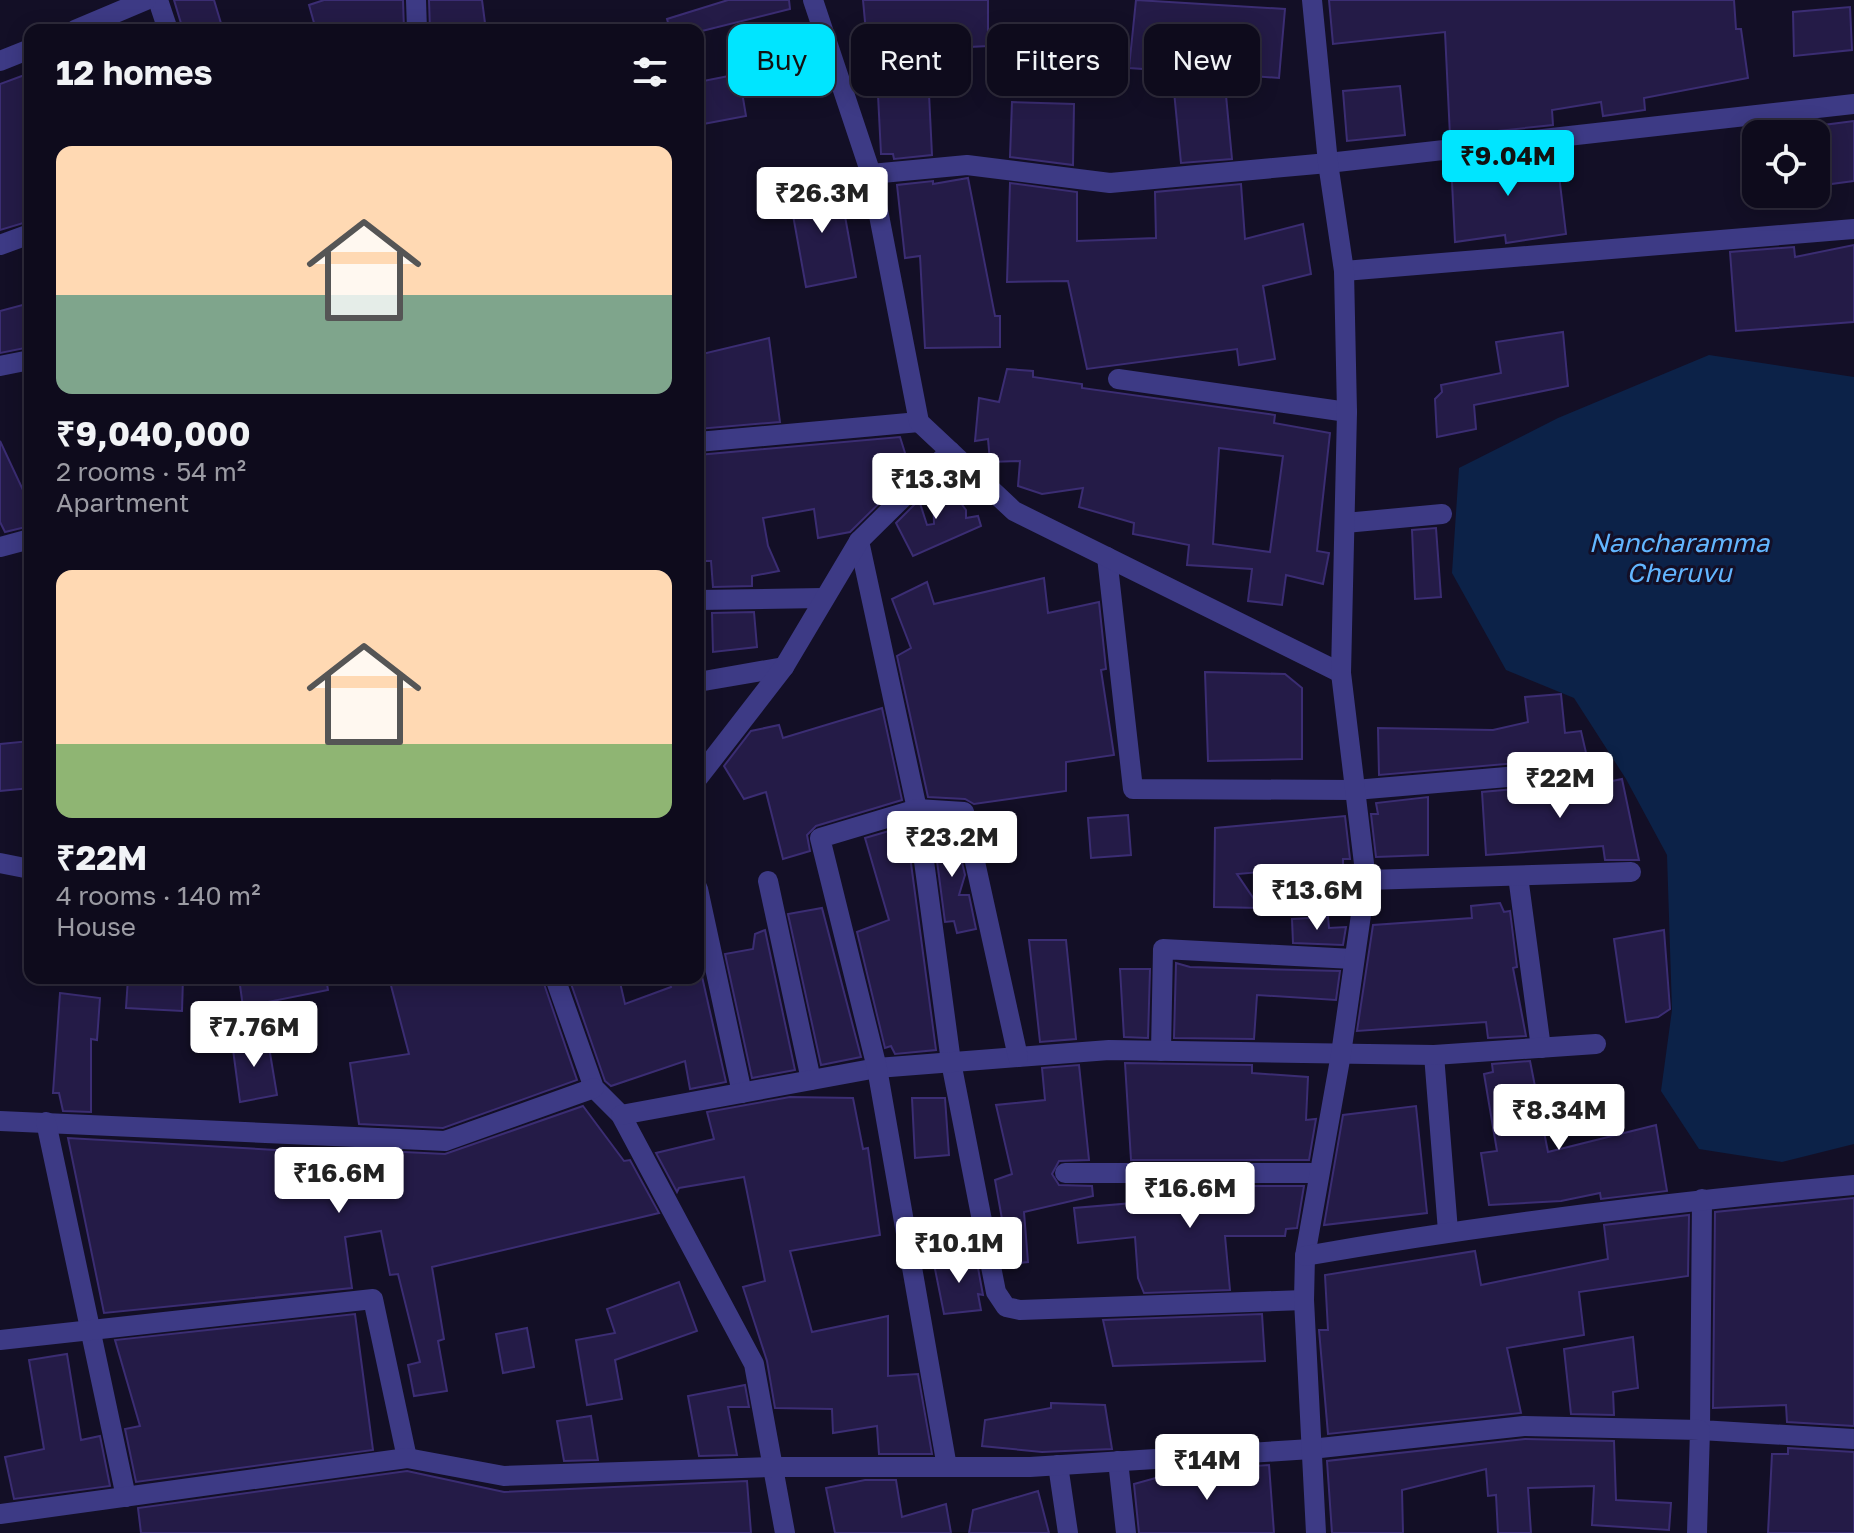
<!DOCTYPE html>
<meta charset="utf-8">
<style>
:root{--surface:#0e0b1c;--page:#1c1929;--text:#f1f3f6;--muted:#9b9ba3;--line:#2e2b3b;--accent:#00e5ff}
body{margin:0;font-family:"Golos Text",sans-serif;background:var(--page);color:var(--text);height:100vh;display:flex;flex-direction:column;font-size:30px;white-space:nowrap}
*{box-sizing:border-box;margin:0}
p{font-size:26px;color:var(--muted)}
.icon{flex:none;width:44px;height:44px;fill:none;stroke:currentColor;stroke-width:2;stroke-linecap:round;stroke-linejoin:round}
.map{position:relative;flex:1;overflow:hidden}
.sheet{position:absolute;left:24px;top:24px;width:680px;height:960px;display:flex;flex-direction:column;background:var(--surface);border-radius:16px;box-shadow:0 4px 20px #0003,0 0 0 2px var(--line)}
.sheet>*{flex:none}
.banner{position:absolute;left:728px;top:24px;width:760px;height:72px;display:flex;gap:16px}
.buttons{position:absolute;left:1742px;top:120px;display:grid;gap:16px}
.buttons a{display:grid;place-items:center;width:88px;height:88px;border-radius:16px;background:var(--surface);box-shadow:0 4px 20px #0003,0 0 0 2px var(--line);font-size:40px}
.price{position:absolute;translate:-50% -68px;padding:0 18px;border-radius:8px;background:#fff;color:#222;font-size:26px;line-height:52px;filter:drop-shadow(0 2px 4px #0008)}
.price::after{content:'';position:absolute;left:50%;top:48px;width:24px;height:18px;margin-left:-12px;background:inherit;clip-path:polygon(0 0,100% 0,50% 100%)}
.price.current{background:var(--accent);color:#111}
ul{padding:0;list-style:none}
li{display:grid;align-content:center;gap:16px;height:424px;padding:0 32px}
li span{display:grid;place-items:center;height:248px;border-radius:16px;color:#555}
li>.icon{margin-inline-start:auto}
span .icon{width:144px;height:144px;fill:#fffc;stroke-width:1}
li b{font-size:34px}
h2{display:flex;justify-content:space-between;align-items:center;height:96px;padding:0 32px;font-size:34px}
.pill{padding:0 28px;border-radius:16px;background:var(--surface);box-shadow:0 4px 20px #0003,0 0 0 2px var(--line);font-size:28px;line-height:72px}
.pill.current{background:var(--accent);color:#111}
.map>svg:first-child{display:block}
</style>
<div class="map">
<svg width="1854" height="1533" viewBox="0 0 1854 1533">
<rect width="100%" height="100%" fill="#130f26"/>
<polygon fill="#0c2248" points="1709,355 1854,377 1854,1144 1782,1162 1699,1149 1661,1091 1672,1010 1667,855 1626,779 1574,698 1506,670 1452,573 1459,468 1558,418"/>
<g fill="#241b47" stroke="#3b2d73" stroke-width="2" fill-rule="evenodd">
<polygon points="174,0 214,0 223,30 183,30"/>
<polygon points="324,0 403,0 404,30 316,30 309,5"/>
<polygon points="429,0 482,0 485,23 430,30"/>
<polygon points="728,0 789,0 790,9 698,32 670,30 667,19"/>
<polygon points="863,0 988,0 988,46 950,48 951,93 929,94 932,155 894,159 893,154 881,154 878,95 866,95 866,65 869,65"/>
<polygon points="1136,0 1285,9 1279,78 1224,74 1232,159 1181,163 1172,71 1129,68"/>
<polygon points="1329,0 1734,0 1736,29 1741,29 1748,78 1644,98 1645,110 1603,116 1601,102 1552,110 1553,125 1450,136 1445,32 1333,44"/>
<polygon points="1850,7 1852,50 1794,56 1793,12"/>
<polygon points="30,73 30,221 0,230 0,84"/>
<polygon points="739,74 746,116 698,125 698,82"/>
<polygon points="1400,86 1405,135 1347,141 1343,91"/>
<polygon points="1012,102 1074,104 1073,165 1010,157"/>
<polygon points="1854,121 1854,181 1816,186 1816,126"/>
<polygon points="1556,150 1566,234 1506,243 1505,235 1455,242 1451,162"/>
<polygon points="968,178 995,316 1000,316 1000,347 925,348 920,256 905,258 897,185 933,181 933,184"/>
<polygon points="839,183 856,277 806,287 789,193"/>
<polygon points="1010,183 1077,192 1077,241 1156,238 1155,192 1241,184 1245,239 1303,224 1311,274 1263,286 1275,359 1239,365 1237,349 1087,369 1068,281 1007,282"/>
<polygon points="1854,245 1854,322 1736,331 1730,252 1794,247 1795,257"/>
<polygon points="30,303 30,347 0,353 0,311"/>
<polygon points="1563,332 1568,386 1474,405 1476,429 1437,437 1435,399 1442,392 1441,385 1501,373 1496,342"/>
<polygon points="769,338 780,422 698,429 698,355"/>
<path d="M1007 369 1033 371V377L1082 384V388L1275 415 1274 423 1330 433 1317 551 1329 553 1323 584 1286 575 1282 605 1248 601 1252 569 1187 565 1189 545 1133 534 1134 523 1079 507 1083 488 1042 494 1018 486 1020 461 990 462 988 439 975 441 979 398 999 402ZM1219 448 1283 456 1270 552 1213 544Z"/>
<polygon points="900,437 911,472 850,532 818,538 814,509 763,518 768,546 779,571 752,576 752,586 713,587 711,561 698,561 698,455"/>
<polygon points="0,441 30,505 30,526 5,532 0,522"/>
<polygon points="942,477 966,510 966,518 978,516 981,526 913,556 896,523 919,500 927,525 934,524 933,487"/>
<polygon points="1436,528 1441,597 1415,599 1412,530"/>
<polygon points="1044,578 1048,613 1099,602 1106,669 1101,670 1114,755 1066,762 1066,791 974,804 965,799 928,797 897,656 911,648 892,599 927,582 934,604"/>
<polygon points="754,612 757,647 713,652 712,613"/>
<polygon points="1205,672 1285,674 1302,688 1302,759 1208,761"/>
<polygon points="1561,694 1565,733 1581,731 1587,757 1379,775 1378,728 1493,730 1528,722 1525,697"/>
<polygon points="882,708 902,800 816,826 807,835 810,851 783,859 766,792 744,799 724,766 751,731 779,725 783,738"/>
<polygon points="30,741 30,788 0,791 0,744"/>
<polygon points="1622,779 1639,860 1605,860 1603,846 1486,855 1482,792 1593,782 1593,785"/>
<polygon points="1428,797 1428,855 1376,857 1371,814 1378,814 1376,803"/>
<polygon points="1128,815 1131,855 1091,858 1088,818"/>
<polygon points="1345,816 1350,859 1343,859 1343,865 1237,874 1260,908 1214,907 1215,828"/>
<polygon points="932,823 953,824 965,875 959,895 969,895 976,929 957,933 954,921 945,922"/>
<polygon points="906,826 936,1050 895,1054 891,1046 885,1048 857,932 889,920 865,838"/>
<polygon points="1500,903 1504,912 1510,911 1517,967 1513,968 1526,1036 1488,1038 1486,1022 1357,1031 1373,925 1472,918 1471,906"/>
<polygon points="822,908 861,1057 821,1065 788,914"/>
<polygon points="1328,917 1329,928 1346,927 1343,945 1293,943 1292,919"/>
<polygon points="765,930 795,1070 752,1078 725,954 753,949 755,934"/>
<polygon points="1664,930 1670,1009 1658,1017 1626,1022 1614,939"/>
<polygon points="1029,940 1066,940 1076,1039 1040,1042"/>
<polygon points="698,959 726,1082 690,1089 685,1061 611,1086 605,1081 569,978 619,978 625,1004 671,987 669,978 698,978"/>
<polygon points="1176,963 1190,967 1340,971 1336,1000 1257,995 1254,1039 1174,1038"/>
<polygon points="1120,969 1150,969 1148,1038 1124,1037"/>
<polygon points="128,978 183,978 182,1011 126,1008"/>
<polygon points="239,978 326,978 328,990 243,1007"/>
<polygon points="389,978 542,978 577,1080 443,1128 359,1124 350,1063 409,1054"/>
<polygon points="60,993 100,998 97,1040 91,1039 91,1112 63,1111 59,1093 53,1093"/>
<polygon points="267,1035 277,1095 240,1102 232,1042"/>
<polygon points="1530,1061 1548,1152 1656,1125 1667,1191 1601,1199 1600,1193 1561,1201 1489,1205 1481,1153 1497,1151 1484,1074 1493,1072 1492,1064"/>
<polygon points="1125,1063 1252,1065 1252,1073 1308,1077 1306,1120 1316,1119 1309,1160 1131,1160"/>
<polygon points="1079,1065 1089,1160 1059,1161 1052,1174 1059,1185 1092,1186 1093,1196 1024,1212 1028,1262 1010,1264 995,1180 1012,1174 996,1105 1045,1100 1042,1068"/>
<polygon points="790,1097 853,1098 863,1149 868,1148 880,1235 790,1251 812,1332 888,1316 888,1376 918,1374 932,1454 879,1454 877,1426 833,1433 832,1409 775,1408 767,1361 743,1287 765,1281 744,1177 679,1188 677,1192 656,1153 714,1139 707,1112"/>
<polygon points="912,1098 945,1098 949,1155 915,1158"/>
<polygon points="583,1106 624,1161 630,1160 659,1213 432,1267 444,1339 438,1341 447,1391 414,1396 408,1365 420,1362 398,1274 390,1275 381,1231 345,1237 352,1288 104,1313 68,1138 364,1155 363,1150 445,1154"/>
<polygon points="1416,1106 1427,1213 1324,1225 1343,1115"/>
<polygon points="1132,1186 1304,1186 1297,1228 1286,1229 1285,1236 1225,1236 1230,1290 1144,1293 1138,1278 1135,1237 1078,1243 1074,1208 1133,1203"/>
<polygon points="1854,1198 1854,1426 1787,1422 1786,1405 1713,1408 1715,1212"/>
<polygon points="1689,1215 1688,1276 1579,1292 1584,1335 1507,1348 1521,1413 1328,1434 1319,1330 1328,1330 1325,1275 1475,1251 1481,1285 1608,1259 1604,1225"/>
<polygon points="976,1257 983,1295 978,1294 981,1310 944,1314 934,1264"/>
<polygon points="679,1282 697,1331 615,1360 622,1399 587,1405 576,1340 615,1333 607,1309"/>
<polygon points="355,1314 373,1450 136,1482 125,1429 140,1426 115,1340"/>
<polygon points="1262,1314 1265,1361 1113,1366 1103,1320"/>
<polygon points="527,1328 534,1367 503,1373 496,1334"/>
<polygon points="1633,1337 1638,1388 1613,1392 1614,1415 1571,1414 1564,1349"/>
<polygon points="67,1354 81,1440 100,1436 110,1486 14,1499 5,1457 44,1449 29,1360"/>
<polygon points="745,1385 749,1407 728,1407 737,1455 699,1456 688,1396"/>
<polygon points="1051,1403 1105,1405 1112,1449 1042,1452 982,1446 985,1420 1051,1408"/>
<polygon points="591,1416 598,1460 564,1461 557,1421"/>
<polygon points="1525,1439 1614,1441 1616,1500 1671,1503 1669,1530 1592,1525 1594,1486 1528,1488 1531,1533 1498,1533 1496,1495 1488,1496 1486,1469 1402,1490 1403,1533 1332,1533 1327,1461"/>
<polygon points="1788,1448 1854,1452 1854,1533 1768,1533 1772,1454 1788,1454"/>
<polygon points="1269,1465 1274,1533 1139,1533 1134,1484 1181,1471"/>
<polygon points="407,1471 504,1492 747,1481 751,1533 141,1533 138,1508"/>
<polygon points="865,1480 896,1480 902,1517 946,1504 951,1533 835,1533 826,1488"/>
<polygon points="1038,1491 1049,1533 969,1533 973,1510"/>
</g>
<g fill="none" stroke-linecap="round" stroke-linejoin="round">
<g stroke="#3d3a85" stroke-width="20">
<polyline points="158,0 168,30"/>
<polyline points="416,0 417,30"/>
<polyline points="75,30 146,0"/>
<polyline points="0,61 30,49"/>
<polyline points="871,174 967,165 1110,183 1328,163 1854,104"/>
<polyline points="0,245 30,234"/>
<polyline points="1344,271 1854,229"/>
<polyline points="0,366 30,360"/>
<polyline points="1118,379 1347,412"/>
<polyline points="698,442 919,422"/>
<polyline points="1345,523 1442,514"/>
<polyline points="859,541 917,809 951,1062 996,1292 1006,1307 1020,1310 1304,1300"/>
<polyline points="0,547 30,539"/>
<polyline points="1107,557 1133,789 1355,790 1589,770"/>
<polyline points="698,600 823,598"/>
<polyline points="698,682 784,667"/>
<polyline points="698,778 784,667 859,541 950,451"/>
<polyline points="0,863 30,869"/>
<polyline points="1518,876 1541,1048"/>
<polyline points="1366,880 1631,872"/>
<polyline points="768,881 811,1080"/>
<polyline points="698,889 742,1093"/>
<polyline points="555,978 594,1088 621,1115 754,1364 785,1533"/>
<polyline points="1161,1051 1163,949 1353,959"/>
<polyline points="1434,1055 1448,1231"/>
<polyline points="621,1115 877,1068 1018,1057 1109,1050 1434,1055 1596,1044"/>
<polyline points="0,1121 445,1141 594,1088"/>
<polyline points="46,1122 126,1497"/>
<polyline points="1065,1173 1319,1173"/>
<polyline points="1702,1199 1700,1430 1854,1439"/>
<polyline points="0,1340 373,1299 407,1458"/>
<polyline points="1118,1461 1126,1533"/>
<polyline points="1058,1465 1068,1533"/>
<polyline points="947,1467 877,1068 820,838 917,809 964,812 1018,1057"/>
<polyline points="0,1514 407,1458 504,1476 773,1467 1030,1467 1311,1449 1524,1426 1700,1430 1697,1533"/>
</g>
<g stroke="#3d3a85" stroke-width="20">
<polyline points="813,0 871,174 919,422 1014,511 1341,673"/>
<polyline points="1312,0 1328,163 1344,271 1347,412 1341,673 1366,880 1341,1054 1305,1256 1304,1300 1316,1533"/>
<path d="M1305 1256C1487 1224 1670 1202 1854 1185"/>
</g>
</g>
<g text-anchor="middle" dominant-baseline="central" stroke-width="6" stroke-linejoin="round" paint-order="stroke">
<g font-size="26" font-style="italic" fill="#62b6ff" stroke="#130f26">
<text x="1679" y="542">Nancharamma<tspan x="1679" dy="30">Cheruvu</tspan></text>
</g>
</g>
</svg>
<div class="buttons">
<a><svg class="icon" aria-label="locate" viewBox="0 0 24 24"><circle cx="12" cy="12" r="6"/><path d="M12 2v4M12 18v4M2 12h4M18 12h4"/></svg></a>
</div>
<b class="price current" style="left:1508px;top:198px">₹9.04M</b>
<b class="price" style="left:822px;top:235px">₹26.3M</b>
<b class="price" style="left:936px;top:521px">₹13.3M</b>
<b class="price" style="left:1560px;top:820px">₹22M</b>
<b class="price" style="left:952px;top:879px">₹23.2M</b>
<b class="price" style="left:1317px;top:932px">₹13.6M</b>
<b class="price" style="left:254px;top:1069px">₹7.76M</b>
<b class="price" style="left:1559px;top:1152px">₹8.34M</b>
<b class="price" style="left:339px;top:1215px">₹16.6M</b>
<b class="price" style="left:1190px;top:1230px">₹16.6M</b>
<b class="price" style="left:959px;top:1285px">₹10.1M</b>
<b class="price" style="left:1207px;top:1502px">₹14M</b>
<div class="banner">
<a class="pill current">Buy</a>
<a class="pill">Rent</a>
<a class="pill">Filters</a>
<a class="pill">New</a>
</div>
<section class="sheet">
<h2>12 homes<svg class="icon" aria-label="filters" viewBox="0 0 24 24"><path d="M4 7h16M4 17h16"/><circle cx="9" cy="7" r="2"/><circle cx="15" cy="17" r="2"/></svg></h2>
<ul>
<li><span style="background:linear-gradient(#ffd9b3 60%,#7fa58c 0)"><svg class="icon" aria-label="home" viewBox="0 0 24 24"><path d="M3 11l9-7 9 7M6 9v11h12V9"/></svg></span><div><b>₹9,040,000</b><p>2 rooms · 54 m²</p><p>Apartment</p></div></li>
<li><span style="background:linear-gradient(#ffd9b3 70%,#8fb573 0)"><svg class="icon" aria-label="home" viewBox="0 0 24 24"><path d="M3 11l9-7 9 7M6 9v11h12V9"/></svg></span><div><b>₹22M</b><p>4 rooms · 140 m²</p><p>House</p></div></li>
</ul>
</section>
</div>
